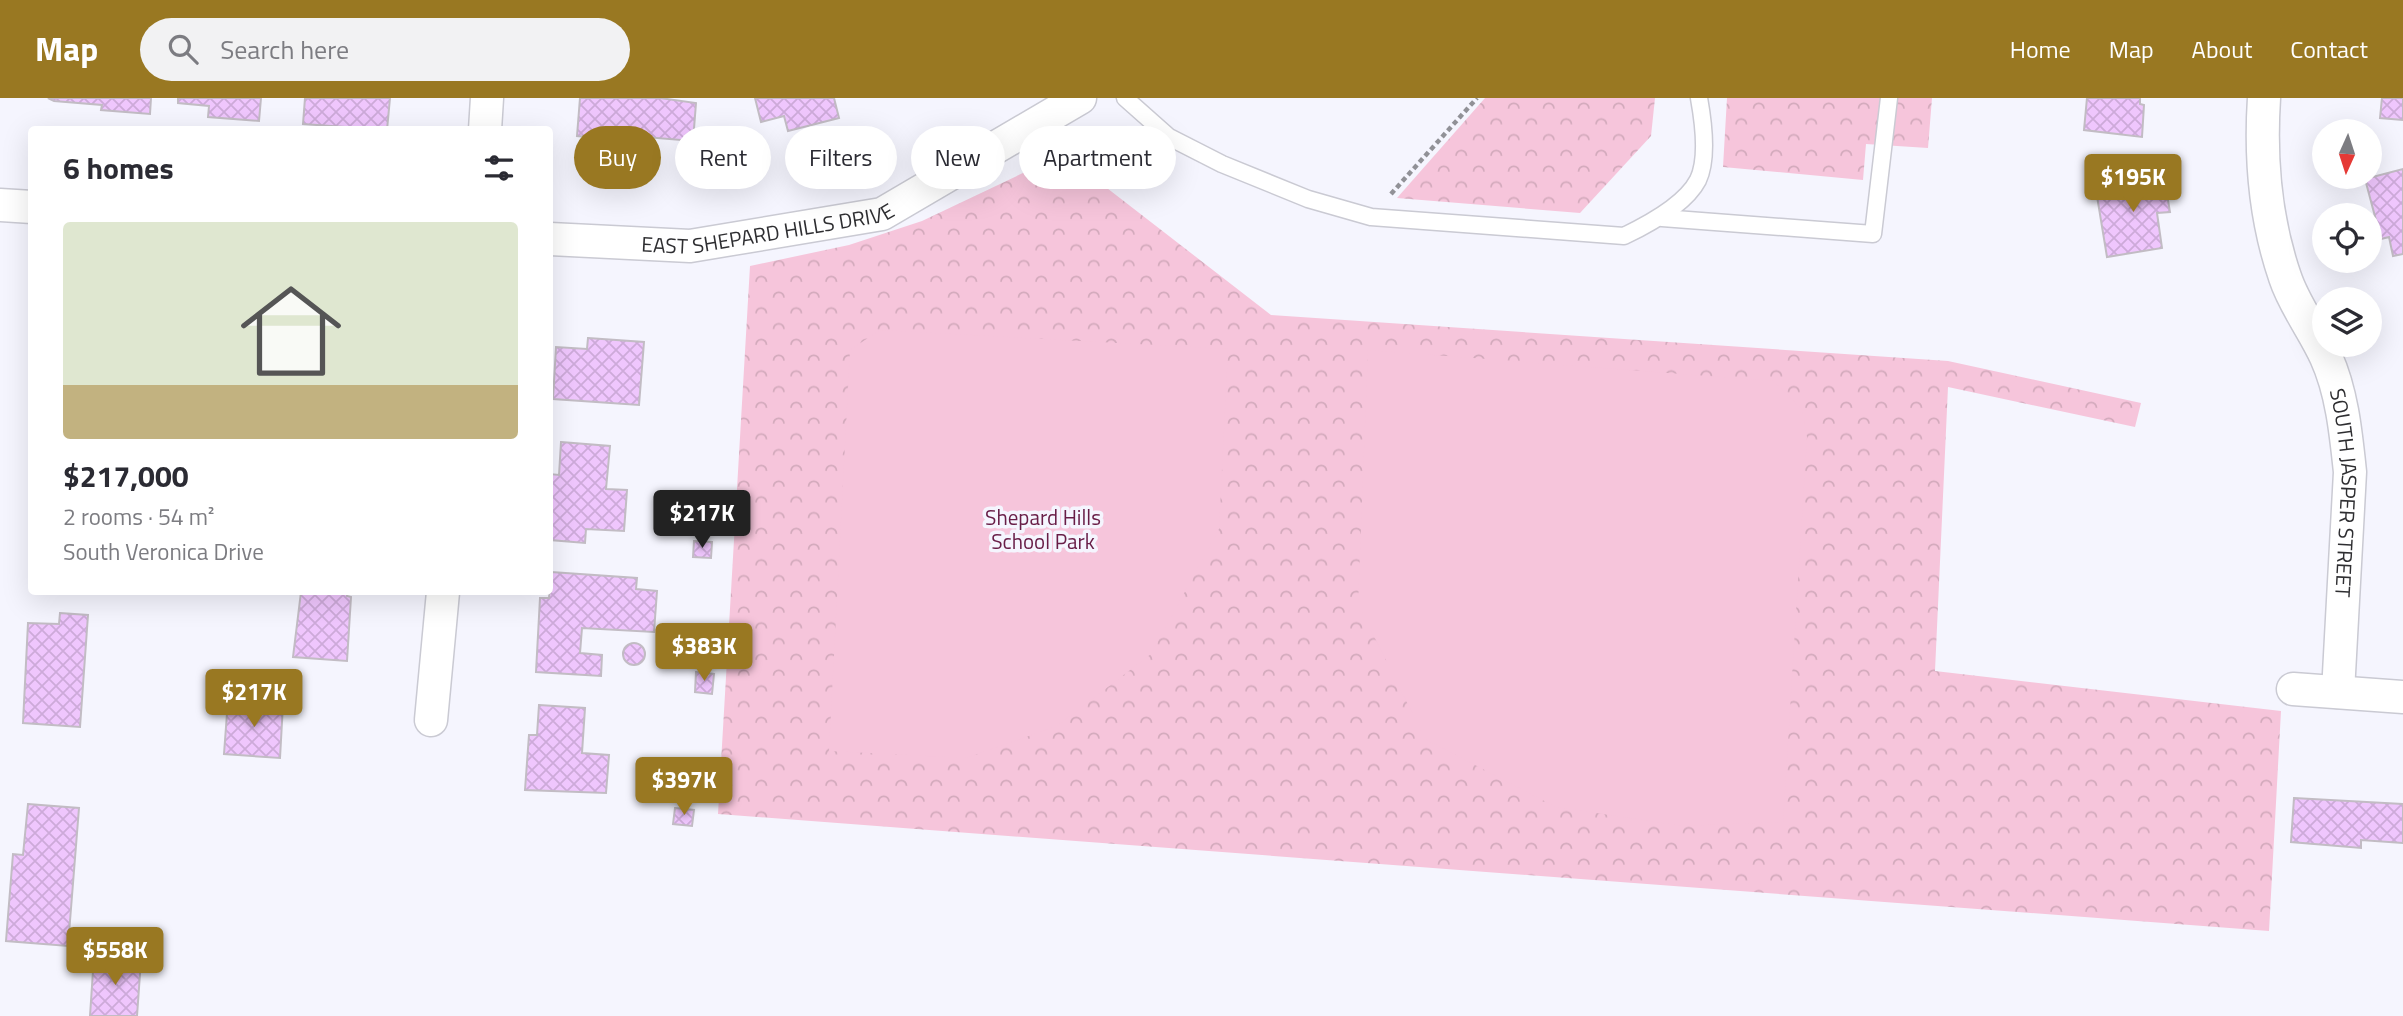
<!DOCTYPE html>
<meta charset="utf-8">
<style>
:root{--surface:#fff;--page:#f2f2f3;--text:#2b2b33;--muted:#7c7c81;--accent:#997822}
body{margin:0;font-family:"Titillium Web",sans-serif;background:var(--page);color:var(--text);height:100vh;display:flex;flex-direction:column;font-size:26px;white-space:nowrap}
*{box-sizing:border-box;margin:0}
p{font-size:23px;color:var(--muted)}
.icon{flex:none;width:38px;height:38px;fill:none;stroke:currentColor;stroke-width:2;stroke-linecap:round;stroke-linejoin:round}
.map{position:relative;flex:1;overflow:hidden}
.drawer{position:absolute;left:28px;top:28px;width:525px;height:469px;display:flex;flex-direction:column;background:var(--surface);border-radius:7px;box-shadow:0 7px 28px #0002}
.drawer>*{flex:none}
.guide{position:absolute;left:574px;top:28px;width:665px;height:63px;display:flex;gap:14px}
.needle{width:46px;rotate:183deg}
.buttons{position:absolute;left:2312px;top:21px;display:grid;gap:14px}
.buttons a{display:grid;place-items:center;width:70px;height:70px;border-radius:50%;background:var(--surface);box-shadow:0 7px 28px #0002;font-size:35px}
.price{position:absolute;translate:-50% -60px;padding:0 16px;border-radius:7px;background:var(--accent);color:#fff;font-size:23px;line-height:46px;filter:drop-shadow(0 2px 4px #0008)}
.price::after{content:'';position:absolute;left:50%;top:42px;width:21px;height:16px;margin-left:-10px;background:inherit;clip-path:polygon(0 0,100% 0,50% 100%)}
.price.active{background:#222;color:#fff}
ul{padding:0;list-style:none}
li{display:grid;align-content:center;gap:14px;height:371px;padding:0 35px}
li span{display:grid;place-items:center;height:217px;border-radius:7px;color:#555}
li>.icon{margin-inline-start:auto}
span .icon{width:126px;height:126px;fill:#fffc;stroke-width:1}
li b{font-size:30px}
h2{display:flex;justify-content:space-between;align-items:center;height:84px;padding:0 35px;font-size:30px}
.pill{padding:0 24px;border-radius:32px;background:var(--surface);box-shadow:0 7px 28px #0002;font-size:24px;line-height:63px}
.pill.active{background:var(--accent);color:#fff}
header{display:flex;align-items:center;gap:42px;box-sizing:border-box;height:98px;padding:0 35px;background:var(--accent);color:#fff}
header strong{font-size:33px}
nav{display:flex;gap:38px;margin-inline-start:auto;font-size:24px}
.search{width:490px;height:63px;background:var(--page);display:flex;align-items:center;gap:18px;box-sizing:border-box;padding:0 24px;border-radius:38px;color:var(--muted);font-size:26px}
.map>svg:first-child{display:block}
</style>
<header>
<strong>Map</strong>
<div class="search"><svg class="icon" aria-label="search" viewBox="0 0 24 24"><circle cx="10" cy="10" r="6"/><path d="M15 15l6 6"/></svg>Search here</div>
<nav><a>Home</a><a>Map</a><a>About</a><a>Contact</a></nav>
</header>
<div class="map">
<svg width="2403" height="918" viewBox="0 0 2403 918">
<defs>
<pattern id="park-crowns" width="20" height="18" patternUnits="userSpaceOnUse" patternTransform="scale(1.75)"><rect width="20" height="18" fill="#f6c5db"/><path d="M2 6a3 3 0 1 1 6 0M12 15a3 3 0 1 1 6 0" fill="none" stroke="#d3aabc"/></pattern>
<pattern id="building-cross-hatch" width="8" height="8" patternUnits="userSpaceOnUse" patternTransform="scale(1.75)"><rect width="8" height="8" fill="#efc6fd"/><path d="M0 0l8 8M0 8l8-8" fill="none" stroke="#cdaad9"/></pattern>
</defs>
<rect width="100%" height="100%" fill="#f5f5fe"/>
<g fill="url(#park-crowns)">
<polygon points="1485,0 1655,0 1651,38 1580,115 1397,100"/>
<polygon points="1727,0 1932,0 1928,50 1866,46 1863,82 1723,69"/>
<polygon points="1063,56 1271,217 1948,263 2141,305 2135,329 1948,289 1935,573 2281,613 2269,833 718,716 750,168 849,147 922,123"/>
</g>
<g fill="#f6c5db">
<polygon points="880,232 1228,251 1219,431 1151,556 1057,628 966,660 829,653 850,252"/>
<polygon points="1368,252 1773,283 1802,311 1807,339 1783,724 1683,728 1556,709 1425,641 1358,506"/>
</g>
<g fill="url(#building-cross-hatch)" stroke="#c2bcc4" stroke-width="2">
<polygon points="48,0 151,0 150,16 101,12 102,7 54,3"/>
<polygon points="178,0 261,0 259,23 208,19 209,8 178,5"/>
<polygon points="305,0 390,0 387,32 303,26"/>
<polygon points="580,0 660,0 696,5 693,43 633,38 632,43 577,38"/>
<polygon points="755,0 834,0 839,20 788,33 784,18 761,24"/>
<polygon points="2087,0 2140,0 2140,6 2144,7 2142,39 2084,32"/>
<polygon points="2382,0 2403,0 2403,22 2380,20"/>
<polygon points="2403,71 2403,156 2393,158 2389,139 2381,141 2365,81"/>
<polygon points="2163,73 2170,114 2157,115 2162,150 2107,159 2096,92 2127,88 2125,79"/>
<polygon points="588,240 644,244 639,307 553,301 556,249 587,251"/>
<polygon points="561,344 610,348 606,391 627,392 624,433 586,431 585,445 550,442 550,376 559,377"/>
<polygon points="694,443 712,444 711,460 693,459"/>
<polygon points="551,474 637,480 636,491 657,493 654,534 582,530 580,555 602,557 601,578 536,574 540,500 549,500"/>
<polygon points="301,494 347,494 347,498 351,499 347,563 293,559"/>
<polygon points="60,515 88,517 80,629 23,625 28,525 59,526"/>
<circle cx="634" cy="556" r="11"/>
<polygon points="696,574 714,576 712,596 695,594"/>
<polygon points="228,602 283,606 280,660 224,656"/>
<polygon points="539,607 585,610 582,655 609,657 606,695 525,692 529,637 537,637"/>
<polygon points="2294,700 2403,706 2403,745 2361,742 2361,750 2291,744"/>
<polygon points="28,706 79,710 68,848 6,843 13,756 23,757"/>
<polygon points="675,710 694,712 692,728 673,726"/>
<polygon points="94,858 141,862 137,918 90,918"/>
</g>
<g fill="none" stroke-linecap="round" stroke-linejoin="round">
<g stroke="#cacad3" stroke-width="19">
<g id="service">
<path d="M1125 0 1169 39 1222 66 1308 101 1371 119 1624 138C1647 127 1685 107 1698 82 1708 61 1703 22 1699 0"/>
<polyline points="1662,120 1873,136 1889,0"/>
</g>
</g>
<g stroke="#cacad3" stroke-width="35">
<g id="minor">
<path id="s1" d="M2264 0C2260 61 2265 121 2285 179 2294 207 2314 232 2326 259 2342 294 2346 336 2350 374L2338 594"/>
<polyline points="485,32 487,0"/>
<polyline points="0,107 32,109"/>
<path id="s2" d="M550 141 690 148 882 116 1080 0"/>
<polyline points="2293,591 2403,599"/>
<polyline points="431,622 443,494"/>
</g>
</g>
<polyline stroke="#919197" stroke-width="4.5" stroke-dasharray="5 3.5" stroke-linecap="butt" points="1391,96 1477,0"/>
<use href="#service" stroke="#fff" stroke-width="16"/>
<use href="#minor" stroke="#fff" stroke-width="32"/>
</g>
<g text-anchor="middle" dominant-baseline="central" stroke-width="7" stroke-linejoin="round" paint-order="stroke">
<g font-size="21" fill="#2e2e31" stroke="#f5f5fe">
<text stroke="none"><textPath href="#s2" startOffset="219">EAST SHEPARD HILLS DRIVE</textPath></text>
<text stroke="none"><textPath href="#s1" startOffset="410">SOUTH JASPER STREET</textPath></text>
</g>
<g font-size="21" fill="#681d47" stroke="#f5f5fe">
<text x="1043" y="419">Shepard Hills<tspan x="1043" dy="24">School Park</tspan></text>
</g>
</g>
</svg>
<div class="buttons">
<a><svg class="needle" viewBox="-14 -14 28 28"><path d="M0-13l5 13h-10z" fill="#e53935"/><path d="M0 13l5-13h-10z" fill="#7c7c81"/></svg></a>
<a><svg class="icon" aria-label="locate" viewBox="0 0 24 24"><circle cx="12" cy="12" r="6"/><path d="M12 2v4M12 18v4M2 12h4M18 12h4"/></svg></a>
<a><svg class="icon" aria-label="layers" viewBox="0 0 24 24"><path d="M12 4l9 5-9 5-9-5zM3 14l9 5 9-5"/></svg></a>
</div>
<b class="price" style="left:2133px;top:116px">$195K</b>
<b class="price active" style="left:702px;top:452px">$217K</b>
<b class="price" style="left:704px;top:585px">$383K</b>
<b class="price" style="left:254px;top:631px">$217K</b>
<b class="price" style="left:684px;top:719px">$397K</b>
<b class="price" style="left:115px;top:889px">$558K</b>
<div class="guide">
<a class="pill active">Buy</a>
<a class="pill">Rent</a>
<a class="pill">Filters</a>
<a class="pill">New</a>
<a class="pill">Apartment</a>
</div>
<section class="drawer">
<h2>6 homes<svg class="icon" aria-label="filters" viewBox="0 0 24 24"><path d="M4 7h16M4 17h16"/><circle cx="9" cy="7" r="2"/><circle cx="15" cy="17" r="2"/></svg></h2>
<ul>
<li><span style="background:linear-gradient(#dfe7d0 75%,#c2b280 0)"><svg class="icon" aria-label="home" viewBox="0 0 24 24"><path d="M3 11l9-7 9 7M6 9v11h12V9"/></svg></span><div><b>$217,000</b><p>2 rooms · 54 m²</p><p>South Veronica Drive</p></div></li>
</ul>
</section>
</div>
